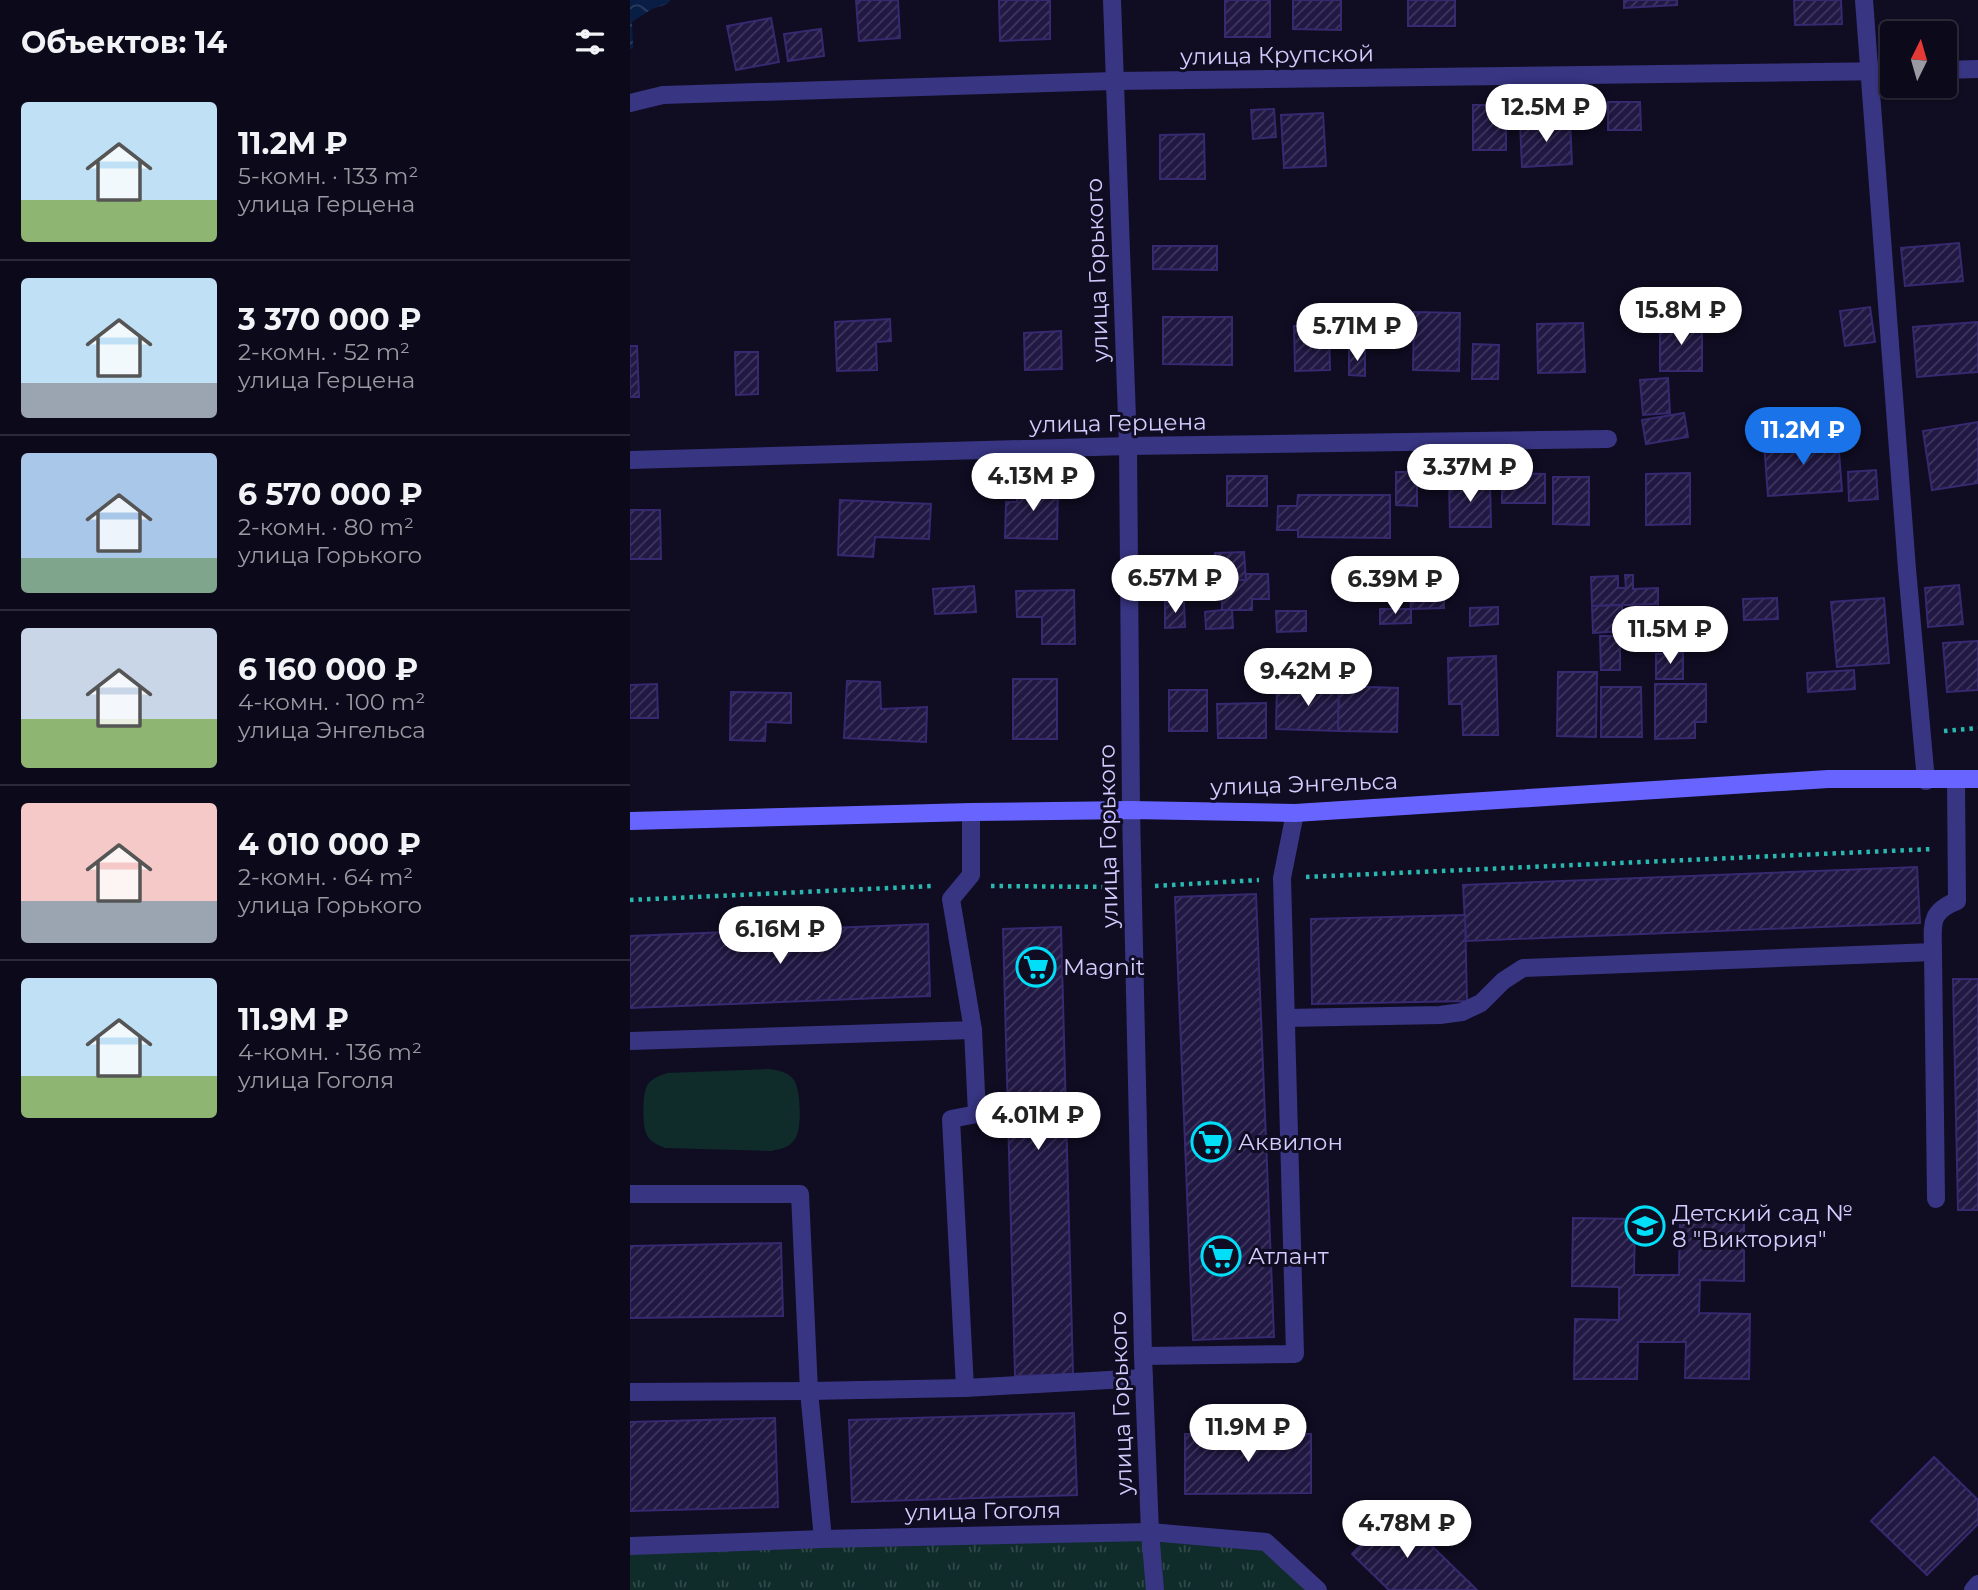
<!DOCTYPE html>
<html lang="ru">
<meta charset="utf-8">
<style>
:root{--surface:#0c091a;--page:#151223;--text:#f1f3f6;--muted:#9a9aa2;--line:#2c2a39;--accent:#1a73e8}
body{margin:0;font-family:Montserrat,sans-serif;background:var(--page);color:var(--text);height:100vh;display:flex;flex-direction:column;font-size:26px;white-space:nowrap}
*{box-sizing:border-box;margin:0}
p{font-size:23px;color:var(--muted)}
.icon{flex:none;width:38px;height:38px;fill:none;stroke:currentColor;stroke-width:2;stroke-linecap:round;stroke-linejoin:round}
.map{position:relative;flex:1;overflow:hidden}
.side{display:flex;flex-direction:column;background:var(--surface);width:630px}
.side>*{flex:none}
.needle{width:46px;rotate:5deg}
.controls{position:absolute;left:1250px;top:21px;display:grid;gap:14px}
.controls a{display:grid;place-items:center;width:77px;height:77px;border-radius:7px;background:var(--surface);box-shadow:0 2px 5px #0004,0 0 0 2px var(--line);font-size:35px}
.price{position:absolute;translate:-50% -60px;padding:0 16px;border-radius:24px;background:#fff;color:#222;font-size:23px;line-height:46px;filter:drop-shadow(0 2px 4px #0008)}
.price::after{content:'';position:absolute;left:50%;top:42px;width:21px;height:16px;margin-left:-10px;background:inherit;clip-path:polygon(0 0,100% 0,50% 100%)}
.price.selected{background:var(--accent);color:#fff}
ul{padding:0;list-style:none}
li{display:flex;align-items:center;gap:21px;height:175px;padding:0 21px}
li+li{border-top:2px solid var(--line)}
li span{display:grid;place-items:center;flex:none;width:196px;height:140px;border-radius:7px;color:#555}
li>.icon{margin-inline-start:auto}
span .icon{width:84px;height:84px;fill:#fffc;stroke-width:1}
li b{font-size:30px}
h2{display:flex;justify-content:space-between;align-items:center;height:84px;padding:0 21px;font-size:30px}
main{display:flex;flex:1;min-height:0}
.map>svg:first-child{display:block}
</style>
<main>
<section class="side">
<h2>Объектов: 14<svg class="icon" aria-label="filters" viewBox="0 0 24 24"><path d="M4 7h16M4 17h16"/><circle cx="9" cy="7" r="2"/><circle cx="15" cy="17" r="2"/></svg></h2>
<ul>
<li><span style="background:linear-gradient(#bfe0f5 70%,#8fb573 0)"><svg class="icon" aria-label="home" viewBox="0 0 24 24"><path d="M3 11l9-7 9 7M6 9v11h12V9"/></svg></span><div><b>11.2M ₽</b><p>5-комн. · 133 m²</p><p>улица Герцена</p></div></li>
<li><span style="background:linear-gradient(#bfe0f5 75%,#9aa5b1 0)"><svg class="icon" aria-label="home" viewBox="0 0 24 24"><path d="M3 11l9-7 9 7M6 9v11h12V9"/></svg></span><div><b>3 370 000 ₽</b><p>2-комн. · 52 m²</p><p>улица Герцена</p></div></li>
<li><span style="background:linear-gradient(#a9c7e8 75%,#7fa58c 0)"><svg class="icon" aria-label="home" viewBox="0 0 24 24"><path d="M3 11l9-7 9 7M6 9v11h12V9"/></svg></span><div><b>6 570 000 ₽</b><p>2-комн. · 80 m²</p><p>улица Горького</p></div></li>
<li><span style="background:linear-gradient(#c9d6e8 65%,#8fb573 0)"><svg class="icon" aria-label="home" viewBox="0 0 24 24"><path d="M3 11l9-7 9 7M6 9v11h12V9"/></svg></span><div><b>6 160 000 ₽</b><p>4-комн. · 100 m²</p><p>улица Энгельса</p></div></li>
<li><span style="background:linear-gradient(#f6c9c9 70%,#9aa5b1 0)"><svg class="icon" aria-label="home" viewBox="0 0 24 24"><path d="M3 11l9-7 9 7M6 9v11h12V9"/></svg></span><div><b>4 010 000 ₽</b><p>2-комн. · 64 m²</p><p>улица Горького</p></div></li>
<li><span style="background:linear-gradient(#bfe0f5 70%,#8fb573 0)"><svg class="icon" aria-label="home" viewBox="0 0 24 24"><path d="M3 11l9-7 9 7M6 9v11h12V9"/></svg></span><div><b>11.9M ₽</b><p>4-комн. · 136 m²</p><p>улица Гоголя</p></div></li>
</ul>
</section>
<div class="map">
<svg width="1348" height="1590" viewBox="0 0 1348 1590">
<defs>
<pattern id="park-tufts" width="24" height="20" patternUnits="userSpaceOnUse" patternTransform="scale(1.75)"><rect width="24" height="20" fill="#0f2c2b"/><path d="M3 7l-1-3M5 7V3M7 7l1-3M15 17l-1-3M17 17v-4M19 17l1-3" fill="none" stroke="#31494b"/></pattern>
<pattern id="water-waves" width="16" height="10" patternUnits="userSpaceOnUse" patternTransform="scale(1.75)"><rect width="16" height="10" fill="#091e44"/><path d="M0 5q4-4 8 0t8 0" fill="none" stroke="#2c3e60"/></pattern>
<pattern id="building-hatch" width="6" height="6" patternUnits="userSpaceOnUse" patternTransform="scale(1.75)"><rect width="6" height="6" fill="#211843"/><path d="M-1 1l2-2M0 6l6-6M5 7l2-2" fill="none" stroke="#40385f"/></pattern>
</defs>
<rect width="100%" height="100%" fill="#100c22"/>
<polygon fill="url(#park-tufts)" points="520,1532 636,1542 688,1590 0,1590 0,1546"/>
<path fill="#0f2c2b" d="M139 1069C148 1070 158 1072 164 1080 171 1090 172 1130 165 1139 159 1148 150 1149 141 1151L35 1148C28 1145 20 1142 17 1135 12 1126 12 1092 18 1084 23 1078 30 1075 38 1073Z"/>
<polygon fill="url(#water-waves)" points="0,0 41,0 37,4 22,9 2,22 3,48 0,49"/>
<g fill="url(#building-hatch)" stroke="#372970" stroke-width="2">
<polygon points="226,0 268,0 270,38 229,41"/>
<polygon points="369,0 420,0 420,39 370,41"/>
<rect x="595" y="0" width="45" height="37"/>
<polygon points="663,0 711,0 711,30 663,29"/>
<rect x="778" y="0" width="47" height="26"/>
<polygon points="994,0 1047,0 1047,5 994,8"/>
<polygon points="1164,0 1211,0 1212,24 1165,25"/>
<polygon points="141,18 149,62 106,70 97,26"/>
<polygon points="191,29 194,56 158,61 154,34"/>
<polygon points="978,102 1010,102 1011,130 978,130"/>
<rect x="843" y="105" width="33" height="45"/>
<polygon points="644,109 646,137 623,139 621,110"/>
<polygon points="693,113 696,166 654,168 651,115"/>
<polygon points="940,121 942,164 892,167 890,123"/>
<polygon points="574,134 575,179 530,179 530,135"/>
<polygon points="1329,243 1333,281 1275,286 1271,248"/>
<polygon points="523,246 587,246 587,270 523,269"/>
<polygon points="1240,307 1245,342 1215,346 1210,311"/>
<polygon points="784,312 830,313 829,371 783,370"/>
<polygon points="533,317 602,317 602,365 533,364"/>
<polygon points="260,319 261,341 246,342 247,370 207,371 205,322"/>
<polygon points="1348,322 1348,372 1287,377 1283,327"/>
<polygon points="953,323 955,372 908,373 907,324"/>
<rect x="1030" y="323" width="42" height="48"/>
<polygon points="699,325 700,370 665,371 664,326"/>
<polygon points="431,331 432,369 395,370 394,333"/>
<polygon points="843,344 869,345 868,379 842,379"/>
<polygon points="0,346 7,346 9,397 0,397"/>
<polygon points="719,350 735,350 735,376 719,375"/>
<polygon points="105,352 128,352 128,394 106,395"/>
<polygon points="1038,378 1040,413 1013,415 1010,380"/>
<polygon points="1054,413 1058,437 1016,444 1012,420"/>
<polygon points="1348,422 1348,483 1302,490 1293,431"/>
<polygon points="1208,439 1212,491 1138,496 1134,443"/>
<polygon points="1246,470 1248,499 1219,501 1218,472"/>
<polygon points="766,472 787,472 787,506 766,505"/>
<polygon points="872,473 915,474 915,503 872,503"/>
<polygon points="1060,473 1060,524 1016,525 1016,474"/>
<rect x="597" y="476" width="40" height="30"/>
<polygon points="923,477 959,477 959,525 923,524"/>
<polygon points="819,482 860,482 861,527 820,527"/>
<polygon points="388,484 428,485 427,539 375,538 376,502 387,502"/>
<polygon points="668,495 760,495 760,538 668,537 668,530 647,530 648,506 667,506"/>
<polygon points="210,500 301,504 299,539 245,537 243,557 208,555"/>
<polygon points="0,510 30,510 31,559 0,559"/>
<polygon points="614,552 616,580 586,581 585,553"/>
<polygon points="788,566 813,566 814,608 781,609 780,595 771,595 771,567"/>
<polygon points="616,574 638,574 639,599 622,599 622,610 592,610 592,595 599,595 599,580 616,580"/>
<polygon points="995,575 1003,575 1003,589 1028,588 1028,604 962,606 961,577 988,576 988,588 996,588"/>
<polygon points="1329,585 1333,624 1298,627 1295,588"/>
<polygon points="344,586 346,612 305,614 303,589"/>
<polygon points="444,590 445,644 412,644 412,617 387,617 386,591"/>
<polygon points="1147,598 1148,619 1114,620 1113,599"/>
<polygon points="1254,598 1259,663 1207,667 1201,602"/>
<polygon points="535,602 554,602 555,627 535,628"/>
<polygon points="992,605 993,631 963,633 962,606"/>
<polygon points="868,607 868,624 840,626 840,608"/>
<polygon points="750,609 781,609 781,623 750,624"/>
<polygon points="592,610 602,610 603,628 576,629 575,612"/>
<polygon points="646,611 676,611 676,631 647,632"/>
<polygon points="970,636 990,636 990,670 971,670"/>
<polygon points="1348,641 1348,690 1317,692 1313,643"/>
<polygon points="1053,653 1053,679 1026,679 1026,654"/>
<polygon points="866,656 868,735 833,735 832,704 819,704 818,658"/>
<polygon points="1224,670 1225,689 1178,692 1177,673"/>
<polygon points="928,672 967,672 966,737 927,736"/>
<rect x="383" y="679" width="44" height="60"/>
<polygon points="217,681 250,682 251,709 297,707 296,742 214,738"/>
<polygon points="27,684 28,718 0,718 0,685"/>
<polygon points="1025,684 1076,684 1076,722 1065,722 1065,738 1025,739"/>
<polygon points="647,686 709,686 708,731 646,729"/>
<polygon points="709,686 768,688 767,732 708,731"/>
<polygon points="971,687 1011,687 1012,737 971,737"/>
<rect x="539" y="690" width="38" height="41"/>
<polygon points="101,692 161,693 161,723 136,722 135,741 100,740"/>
<polygon points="636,703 636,738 588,738 587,704"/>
<polygon points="1287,867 1290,923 836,941 833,885"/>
<polygon points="626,894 644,1337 563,1340 545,897"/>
<polygon points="835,915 837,1001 682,1004 681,919"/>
<polygon points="298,924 300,996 0,1008 0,936"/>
<polygon points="431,927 443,1374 385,1376 373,929"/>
<polygon points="1323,979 1348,979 1348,1210 1328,1210"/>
<polygon points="943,1218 1005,1219 1004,1275 1049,1275 1050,1219 1114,1220 1114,1281 1070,1280 1069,1313 1120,1314 1119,1379 1055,1378 1056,1342 1008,1342 1007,1379 944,1379 945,1319 989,1320 989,1287 942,1286"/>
<polygon points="151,1243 153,1316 0,1318 0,1246"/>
<polygon points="444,1413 447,1495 222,1502 219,1420"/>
<polygon points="145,1418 148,1507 0,1511 0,1422"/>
<polygon points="555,1434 681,1434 681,1493 555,1494"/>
<polygon points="1304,1457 1348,1500 1348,1524 1297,1575 1241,1521"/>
<polygon points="765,1510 847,1590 759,1590 722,1554"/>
</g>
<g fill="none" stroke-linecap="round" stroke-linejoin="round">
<g stroke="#29b7af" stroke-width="4.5" stroke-dasharray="3.5 5" stroke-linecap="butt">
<polyline points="1314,731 1348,728"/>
<polyline points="676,877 1303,849"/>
<polyline points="361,886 482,887"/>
<polyline points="525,886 629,880"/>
<polyline points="0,900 303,886"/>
</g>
<g stroke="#383583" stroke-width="18">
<polyline points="0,103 33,95"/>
<polyline points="1303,952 1306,1199"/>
<path d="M656 1018 810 1015 832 1012 851 1003 873 981 893 968 1303 952C1303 926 1298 912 1327 901L1326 780"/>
<polyline points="343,1030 347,1114 321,1119 335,1388 514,1378"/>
<polyline points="0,1041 343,1030 321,899 341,875 341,812"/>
<polyline points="0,1194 170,1194 179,1391 193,1539"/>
<polyline points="513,1356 665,1354 652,878 665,813"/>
<polyline points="0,1392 179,1391 335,1388"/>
</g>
<g stroke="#383583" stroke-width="18">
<polyline points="482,0 498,446 501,810 513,1356 520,1532 525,1590"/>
<polyline points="1234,0 1277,569 1296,781"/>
<polyline points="1314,70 1348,69"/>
<polyline points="33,95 484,81 1262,71"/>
<polyline points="0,460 498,446 978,439"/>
<polyline points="0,1546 193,1539 520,1532 636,1542 688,1590"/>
<polyline points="1343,1590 1348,1584"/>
</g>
<polyline stroke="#6864ff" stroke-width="18" points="0,821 341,812 501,810 665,813 1198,779 1348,779"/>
</g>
<defs>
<g id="supermarket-ring" transform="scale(2.0125)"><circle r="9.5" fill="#100c22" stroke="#00def8" stroke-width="1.5"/><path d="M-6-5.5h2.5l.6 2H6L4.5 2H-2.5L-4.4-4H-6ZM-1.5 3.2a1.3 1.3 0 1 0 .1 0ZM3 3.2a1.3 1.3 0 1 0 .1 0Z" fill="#00def8"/></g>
<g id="school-ring" transform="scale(2.0125)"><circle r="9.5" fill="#100c22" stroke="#00def8" stroke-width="1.5"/><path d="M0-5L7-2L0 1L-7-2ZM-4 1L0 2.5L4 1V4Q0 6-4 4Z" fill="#00def8"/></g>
</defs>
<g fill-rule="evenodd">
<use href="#supermarket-ring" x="406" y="967"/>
<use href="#supermarket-ring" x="581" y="1142"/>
<use href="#school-ring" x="1015" y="1226"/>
<use href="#supermarket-ring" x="591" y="1256"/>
</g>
<g text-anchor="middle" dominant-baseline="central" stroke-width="6" stroke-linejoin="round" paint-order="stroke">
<g font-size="23" fill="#d3cdff" stroke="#100c22">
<text transform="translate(647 55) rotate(-1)">улица Крупской</text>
<text transform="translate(467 270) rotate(-92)">улица Горького</text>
<text transform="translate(488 423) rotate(-1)">улица Герцена</text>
<text transform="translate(674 784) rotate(-2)">улица Энгельса</text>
<text transform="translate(478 836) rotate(-91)">улица Горького</text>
<text transform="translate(491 1403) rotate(-92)">улица Горького</text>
<text transform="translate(353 1511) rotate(-1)">улица Гоголя</text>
</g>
<g font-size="23" fill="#d3cdff" stroke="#100c22" text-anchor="start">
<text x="433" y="967">Magnit</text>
<text x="608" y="1142">Аквилон</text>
<text x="1042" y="1213">Детский сад №<tspan x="1042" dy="26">8 "Виктория"</tspan></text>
<text x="618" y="1256">Атлант</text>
</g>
</g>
</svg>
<div class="controls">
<a><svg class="needle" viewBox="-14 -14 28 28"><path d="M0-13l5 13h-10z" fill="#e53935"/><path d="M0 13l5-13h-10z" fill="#9a9aa2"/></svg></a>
</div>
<b class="price" style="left:916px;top:144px">12.5M ₽</b>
<b class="price" style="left:1051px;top:347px">15.8M ₽</b>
<b class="price" style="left:727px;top:363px">5.71M ₽</b>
<b class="price selected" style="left:1173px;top:467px">11.2M ₽</b>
<b class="price" style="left:840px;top:504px">3.37M ₽</b>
<b class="price" style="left:403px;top:513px">4.13M ₽</b>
<b class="price" style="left:545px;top:615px">6.57M ₽</b>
<b class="price" style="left:765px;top:616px">6.39M ₽</b>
<b class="price" style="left:1040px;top:666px">11.5M ₽</b>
<b class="price" style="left:678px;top:708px">9.42M ₽</b>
<b class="price" style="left:150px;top:966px">6.16M ₽</b>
<b class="price" style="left:408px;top:1152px">4.01M ₽</b>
<b class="price" style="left:618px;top:1464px">11.9M ₽</b>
<b class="price" style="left:777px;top:1560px">4.78M ₽</b>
</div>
</main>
